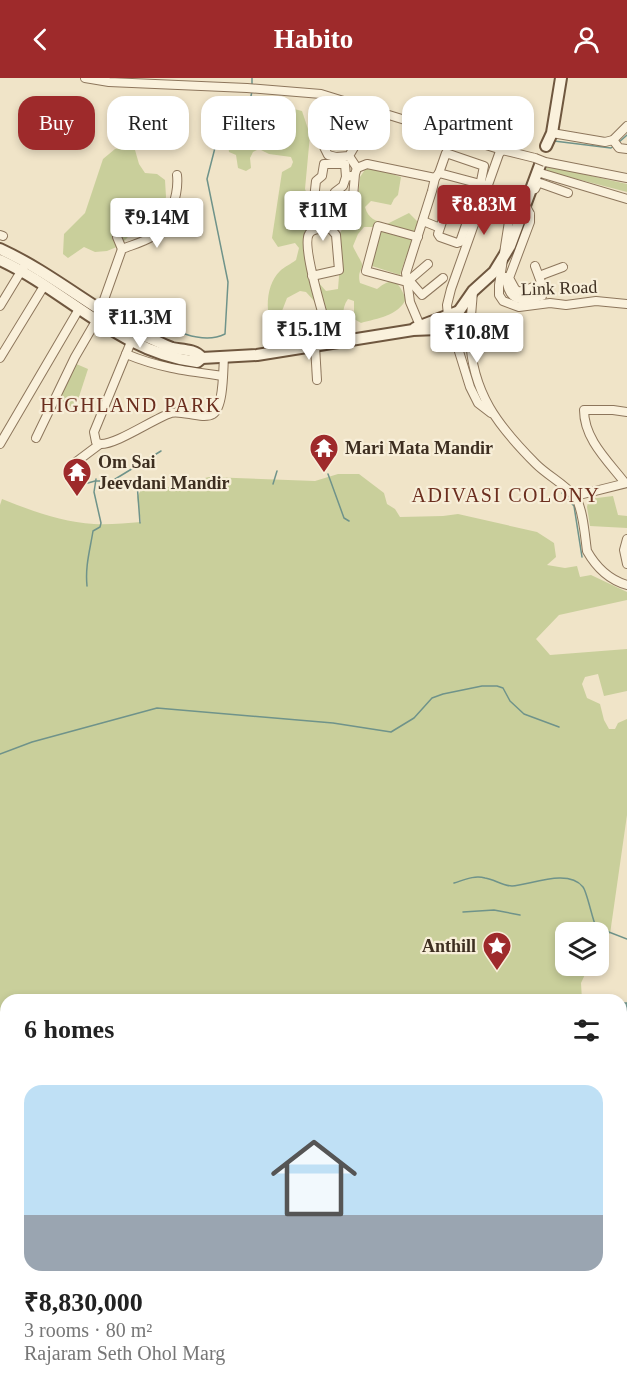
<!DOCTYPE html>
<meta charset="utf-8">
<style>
:root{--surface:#fff;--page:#f2f2f2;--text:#222;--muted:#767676;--line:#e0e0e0;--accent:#9e2a2b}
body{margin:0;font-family:"Times New Roman",serif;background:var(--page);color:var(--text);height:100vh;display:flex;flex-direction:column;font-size:22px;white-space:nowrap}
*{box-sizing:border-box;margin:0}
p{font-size:20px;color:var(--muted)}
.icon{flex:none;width:33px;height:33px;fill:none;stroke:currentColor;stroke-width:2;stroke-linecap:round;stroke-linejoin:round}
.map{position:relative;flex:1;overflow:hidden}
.drawer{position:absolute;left:0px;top:916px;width:627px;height:404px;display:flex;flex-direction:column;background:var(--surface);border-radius:18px 18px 0 0;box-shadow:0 3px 9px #0003}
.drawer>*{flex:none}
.top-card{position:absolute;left:18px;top:18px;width:591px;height:54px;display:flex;gap:12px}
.tools{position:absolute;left:555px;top:844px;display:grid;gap:12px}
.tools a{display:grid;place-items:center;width:54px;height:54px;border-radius:12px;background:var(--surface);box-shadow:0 3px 9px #0003;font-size:30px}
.price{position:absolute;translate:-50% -51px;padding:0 14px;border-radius:6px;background:#fff;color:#222;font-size:20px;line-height:39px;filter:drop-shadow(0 2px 3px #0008)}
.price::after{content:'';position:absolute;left:50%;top:36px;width:18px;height:14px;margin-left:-9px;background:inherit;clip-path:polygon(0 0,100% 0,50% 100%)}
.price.on{background:var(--accent);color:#fff}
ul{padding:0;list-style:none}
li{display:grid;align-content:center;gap:12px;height:318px;padding:0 24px}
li+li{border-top:2px solid var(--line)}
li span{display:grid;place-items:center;height:186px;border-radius:18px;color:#555}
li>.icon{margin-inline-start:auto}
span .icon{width:108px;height:108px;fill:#fffc;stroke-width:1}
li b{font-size:26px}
h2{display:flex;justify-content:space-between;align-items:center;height:72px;padding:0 24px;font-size:26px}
.chip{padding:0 21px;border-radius:18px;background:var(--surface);box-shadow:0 3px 9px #0003;font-size:21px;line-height:54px}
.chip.on{background:var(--accent);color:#fff}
header{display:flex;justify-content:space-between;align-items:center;height:78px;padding:0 24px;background:var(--accent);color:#fff;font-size:27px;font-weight:600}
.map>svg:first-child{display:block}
</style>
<header><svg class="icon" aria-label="back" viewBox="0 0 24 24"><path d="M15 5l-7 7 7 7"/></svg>Habito<svg class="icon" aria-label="person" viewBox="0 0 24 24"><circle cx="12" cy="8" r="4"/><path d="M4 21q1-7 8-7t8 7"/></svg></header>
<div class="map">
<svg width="627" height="1319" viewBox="0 0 627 1319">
<rect width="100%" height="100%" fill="#f0e4c8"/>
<g fill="#c9cf9b">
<path d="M264 28H282L302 33 310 57 305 111 311 126 324 145 312 150C303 185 302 186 326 213L338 211 340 185 338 158 349 140 359 111 360 99 366 90C380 90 388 95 401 99L398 117 394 121 391 127 371 123 365 129C368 141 376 143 387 146L409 135 418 144 410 177 406 179 400 197 369 187 380 155 373 149H364L358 156 353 168C354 172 362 184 362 186 363 192 357 193 360 205L377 211C395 197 398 204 406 221 398 238 378 240 361 245L354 241V223L348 221C342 229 343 238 344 248L338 254 329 252 316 225 306 214 300 213 287 220 282 233 283 246 278 251 272 249C265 234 266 206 280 193 284 189 291 186 296 182L299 170 295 165 278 169 272 160 282 94 291 89 293 84 291 79 269 76 259 71 253 74 250 80 251 90 246 93 238 90 236 77 229 74 228 66C234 58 240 53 247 47 254 40 255 33 264 28Z"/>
<polygon points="128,69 135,72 139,86 145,95 157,96 165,102 166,119 160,136 143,155 128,159 119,168 107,173 95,174 84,169 68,180 63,176 64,156 85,135 103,81 115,71"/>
<polygon points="547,88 627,106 627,114 546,93"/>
<polygon points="74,285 88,291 75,331 58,321"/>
<path d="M338 396H359L384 415 387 426 395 431 400 439 443 438 458 436 537 454 554 465 556 479 547 487 565 490 577 488 580 499 591 497 627 514V522L559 537 536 561 550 577 627 571V613L604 618 598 596 585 599 582 606 587 620 600 626 604 642 609 651H615L618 645 627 641V737L610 856 595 851V855H566V888H589L581 905 582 922H6V1314H492V1319H0V427L2 421C32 433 62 444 94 446 109 447 126 445 141 444L137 419 141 412 164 410 209 399 315 403Z"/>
<polygon points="613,418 618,437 627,438 627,450 590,448 587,429 589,421"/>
</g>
<polygon fill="#a9c4bc" stroke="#6f938a" stroke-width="1.5" points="621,925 627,925 627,1046 621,1045"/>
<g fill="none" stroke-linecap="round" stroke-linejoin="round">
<g stroke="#6f938a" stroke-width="1.5">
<polyline points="252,9 252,0"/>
<polyline points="554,63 611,70 614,68"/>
<polyline points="618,65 627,57"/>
<path d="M106 228 120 224C149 236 193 272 225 256L228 204 207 101 217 62C244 49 247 42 252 13"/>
<polyline points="328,396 344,440 349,443"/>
<polyline points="70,399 81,407 95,403 112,403 161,373"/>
<polyline points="137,405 140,445"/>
<polyline points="273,406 277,393"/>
<polyline points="562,415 574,428 582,479"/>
<path d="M87 508C85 488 90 472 93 453L100 449 101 445 94 414 96 401"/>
<polyline points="0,676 32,664 157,630 333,645 391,654 414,640 432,620 443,616 482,608 497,608 503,610 510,623 524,636 559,649"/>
<path d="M454 805C464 802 474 797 485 800 494 801 502 808 512 808 530 807 568 790 583 809 587 814 592 840 596 849L627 861"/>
<polyline points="463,834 494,832 520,837"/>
<polyline points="0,1206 6,1206"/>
</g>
<g stroke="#8d765c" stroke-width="10">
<g id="street">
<polyline points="85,0 109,4 247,10 321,16 502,72 535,80"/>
<polyline points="552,55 605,64 613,62 627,48"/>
<polyline points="613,62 619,70 627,71"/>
<polyline points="349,78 356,66 354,53 347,47 335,42 326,46 320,53 321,63 328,77 336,79 349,78 357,90"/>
<polyline points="545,84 627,100"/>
<polyline points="537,94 627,121"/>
<polyline points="439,95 446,75 484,88 481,103"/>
<polyline points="535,111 538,105 540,105 568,115"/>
<polyline points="519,116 513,118 499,207 499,217 503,223 519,229 550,225 566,227 596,223 627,226"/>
<polyline points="345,135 339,143 325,143 322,137 322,129 314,121 316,103 322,98 324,86 345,86 346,99"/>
<polyline points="349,135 345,135 342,122 337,119 335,114 343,108 346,99 351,98"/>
<polyline points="530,136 530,144 509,200 515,211 519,214 539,207 541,204 535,188"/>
<polyline points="351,141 355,96 357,90 367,86 435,100 439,95 488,108"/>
<polyline points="423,143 440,150 438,156 440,159 457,165 460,164 468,141 449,134 445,135 440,150"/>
<polyline points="117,148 117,159 122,171"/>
<polyline points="0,157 3,158"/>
<polyline points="418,159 378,148 366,193 407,204 428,186"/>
<path d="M312 198 339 192 336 157 331 151C324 151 313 149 309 156 301 169 326 246 331 265"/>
<polyline points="539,198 563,189"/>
<path d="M506 199C508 223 520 225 542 218"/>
<polyline points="409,202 422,217 443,200"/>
<path d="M473 213C472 228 470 244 470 259 472 315 498 348 536 386 548 398 565 406 575 419 583 429 585 459 587 473 596 489 610 502 627 507"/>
<polyline points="0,228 23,190"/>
<path d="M100 233 122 171C132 167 144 164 153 158 170 147 179 115 177 97"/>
<polyline points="421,250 410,224 406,195 432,113 435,100"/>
<path d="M133 259 94 354 96 364 100 366C116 367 153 341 171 335 182 332 203 342 213 336 224 329 223 291 224 279"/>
<polyline points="315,268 317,302"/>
<path d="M126 276C160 290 186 293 223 298"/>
<polyline points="0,280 44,208"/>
<polyline points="491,335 478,325 470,309 448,238 447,227 451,211 499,76 502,72"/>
<polyline points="36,360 75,279 96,243"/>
<polyline points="0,366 79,231"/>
<polyline points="76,384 100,366"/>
<path d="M625 405C608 383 584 361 584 332H613L627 334"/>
<polyline points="575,418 627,405"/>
<polyline points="627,461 624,472 627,486"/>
</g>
</g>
<g stroke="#6f573f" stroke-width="14">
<g id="secondary">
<polyline points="546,68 552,55 561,0"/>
<path d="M0 171C52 195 95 233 147 259 155 262 163 267 172 270 182 272 195 271 202 280"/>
<path d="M0 182C67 213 120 275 197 284L202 280 257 277 413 252 438 251 450 246 473 213 494 194 510 168 540 87"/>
<polyline points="415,250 457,234"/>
</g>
</g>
<use href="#street" stroke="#faf1dc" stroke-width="8"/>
<use href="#secondary" stroke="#faf1dc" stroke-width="10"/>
<g stroke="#8d765c" stroke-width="10" stroke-linecap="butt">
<g id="street-bridge">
<polyline points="535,80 545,84"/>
<polyline points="519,116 530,136"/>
</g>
</g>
<use href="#street-bridge" stroke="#faf1dc" stroke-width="8"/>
</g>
<defs>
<g id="temple-pin" transform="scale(1.5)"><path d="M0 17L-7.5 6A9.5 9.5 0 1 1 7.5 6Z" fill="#9e2a2b" stroke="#f7eed8"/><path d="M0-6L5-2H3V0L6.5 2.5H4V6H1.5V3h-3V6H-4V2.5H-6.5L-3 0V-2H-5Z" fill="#fff"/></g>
<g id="sight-pin" transform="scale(1.5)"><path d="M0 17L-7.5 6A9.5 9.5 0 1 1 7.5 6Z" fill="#9e2a2b" stroke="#f7eed8"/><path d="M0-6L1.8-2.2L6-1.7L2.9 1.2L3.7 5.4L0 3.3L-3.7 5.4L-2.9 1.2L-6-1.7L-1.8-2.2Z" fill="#fff"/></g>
</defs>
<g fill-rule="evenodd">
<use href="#temple-pin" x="324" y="370"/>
<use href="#temple-pin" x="77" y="394"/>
<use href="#sight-pin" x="497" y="868"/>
</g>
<g text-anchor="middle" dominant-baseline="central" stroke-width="4.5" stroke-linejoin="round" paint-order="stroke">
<g font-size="18" fill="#3d2e20" stroke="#f7eed8">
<text transform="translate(559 210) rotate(-2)">Link Road</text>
</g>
<g font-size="18" font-weight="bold" fill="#3d2e20" stroke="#f7eed8" text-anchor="start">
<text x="345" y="370">Mari Mata Mandir</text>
<text x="98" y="384">Om Sai<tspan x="98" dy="21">Jeevdani Mandir</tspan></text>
<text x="476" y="868" text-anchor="end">Anthill</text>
</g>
<g font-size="20" letter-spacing="1.5" fill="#6b2e1e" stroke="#f7eed8">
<text x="131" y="327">HIGHLAND PARK</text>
<text x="506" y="417">ADIVASI COLONY</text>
</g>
</g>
</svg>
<div class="tools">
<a><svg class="icon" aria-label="layers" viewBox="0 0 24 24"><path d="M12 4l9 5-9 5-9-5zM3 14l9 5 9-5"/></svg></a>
</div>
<b class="price on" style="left:484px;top:158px">₹8.83M</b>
<b class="price" style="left:323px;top:164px">₹11M</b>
<b class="price" style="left:157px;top:171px">₹9.14M</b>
<b class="price" style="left:140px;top:271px">₹11.3M</b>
<b class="price" style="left:309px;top:283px">₹15.1M</b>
<b class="price" style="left:477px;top:286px">₹10.8M</b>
<div class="top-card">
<a class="chip on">Buy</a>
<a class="chip">Rent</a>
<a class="chip">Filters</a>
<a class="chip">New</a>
<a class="chip">Apartment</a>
</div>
<section class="drawer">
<h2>6 homes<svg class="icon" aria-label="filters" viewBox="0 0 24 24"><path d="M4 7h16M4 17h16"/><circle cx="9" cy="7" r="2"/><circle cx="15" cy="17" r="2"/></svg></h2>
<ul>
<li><span style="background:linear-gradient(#bfe0f5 70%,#9aa5b1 0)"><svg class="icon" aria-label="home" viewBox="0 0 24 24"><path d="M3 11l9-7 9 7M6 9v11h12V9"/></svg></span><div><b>₹8,830,000</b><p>3 rooms · 80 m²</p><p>Rajaram Seth Ohol Marg</p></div></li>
</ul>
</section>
</div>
